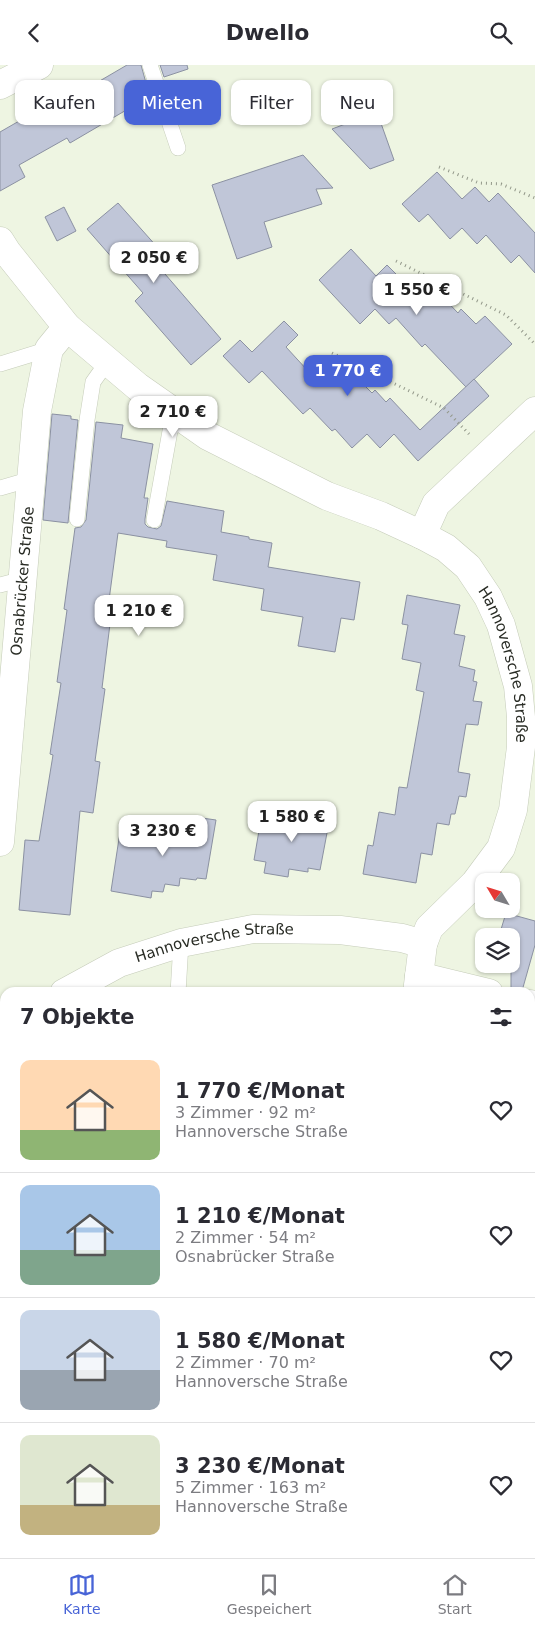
<!DOCTYPE html>
<html lang="de">
<meta charset="utf-8">
<style>
:root{--surface:#fff;--page:#f2f2f3;--text:#2b2b33;--muted:#7c7c81;--line:#e1e1e2;--accent:#4864d7}
body{margin:0;font-family:"DejaVu Sans",sans-serif;background:var(--page);color:var(--text);height:100vh;display:flex;flex-direction:column;font-size:19px;white-space:nowrap}
*{box-sizing:border-box;margin:0}
p{font-size:16px;color:var(--muted)}
.icon{flex:none;width:28px;height:28px;fill:none;stroke:currentColor;stroke-width:2;stroke-linecap:round;stroke-linejoin:round}
.map{position:relative;flex:1;overflow:hidden}
.panel{position:absolute;left:0px;top:922px;width:535px;height:571px;display:flex;flex-direction:column;background:var(--surface);border-radius:15px 15px 0 0;box-shadow:0 1px 4px #0004}
.panel>*{flex:none}
.top-card{position:absolute;left:15px;top:15px;width:505px;height:45px;display:flex;gap:10px}
.needle{width:32px;rotate:308deg}
.tools{position:absolute;left:475px;top:808px;display:grid;gap:10px}
.tools a{display:grid;place-items:center;width:45px;height:45px;border-radius:10px;background:var(--surface);box-shadow:0 1px 4px #0004;font-size:25px}
.price{position:absolute;translate:-50% -42px;padding:0 11px;border-radius:10px;background:#fff;color:#222;font-size:16px;line-height:32px;filter:drop-shadow(0 1px 2px #0008)}
.price::after{content:'';position:absolute;left:50%;top:30px;width:15px;height:11px;margin-left:-8px;background:inherit;clip-path:polygon(0 0,100% 0,50% 100%)}
.price.active{background:var(--accent);color:#fff}
ul{padding:0;list-style:none}
li{display:flex;align-items:center;gap:15px;height:125px;padding:0 20px}
li+li{border-top:1px solid var(--line)}
li span{display:grid;place-items:center;flex:none;width:140px;height:100px;border-radius:10px;color:#555}
li>.icon{margin-inline-start:auto}
span .icon{width:60px;height:60px;fill:#fffc;stroke-width:1}
li b{font-size:21px}
h2{display:flex;justify-content:space-between;align-items:center;height:60px;padding:0 20px;font-size:21px}
.tag{padding:0 18px;border-radius:10px;background:var(--surface);box-shadow:0 1px 4px #0004;font-size:18px;line-height:45px}
.tag.active{background:var(--accent);color:#fff}
header{display:flex;justify-content:space-between;align-items:center;height:65px;padding:0 20px;background:var(--surface);font-size:22px;font-weight:800}
.tabs{display:flex;justify-content:space-around;align-items:center;height:70px;border-top:1px solid var(--line);background:var(--surface);font-size:14px;color:var(--muted)}
.tabs a{display:grid;justify-items:center;gap:2px}
.tabs .active{color:var(--accent)}
.map>svg:first-child{display:block}
</style>
<header><svg class="icon" aria-label="back" viewBox="0 0 24 24"><path d="M15 5l-7 7 7 7"/></svg>Dwello<svg class="icon" aria-label="search" viewBox="0 0 24 24"><circle cx="10" cy="10" r="6"/><path d="M15 15l6 6"/></svg></header>
<div class="map">
<svg width="535" height="1493" viewBox="0 0 535 1493">
<rect width="100%" height="100%" fill="#eef5e2"/>
<g fill="#c0c6d8" stroke="#8b91a2">
<polygon points="127,0 141,0 146,18 132,23 140,37 70,78 67,73 19,100 25,112 0,126 0,67 47,40 50,45"/>
<polygon points="160,0 187,0 188,4 164,12"/>
<polygon points="377,47 394,95 370,104 332,64"/>
<polygon points="303,90 333,123 316,124 322,139 264,157 272,182 237,194 212,120"/>
<polygon points="437,107 462,134 475,122 489,137 498,128 535,168 535,208 519,190 511,198 486,170 477,179 462,163 450,174 428,149 419,157 402,139"/>
<polygon points="118,138 158,183 157,185 173,203 165,209 221,274 191,300 135,236 143,228 87,164"/>
<polygon points="64,142 76,166 57,176 45,152"/>
<polygon points="351,184 376,211 387,200 404,217 412,210 430,231 437,226 458,248 461,244 476,259 485,251 512,279 466,322 425,279 422,282 396,253 389,259 375,244 360,259 319,215"/>
<polygon points="284,256 298,270 286,282 308,306 317,299 333,316 347,303 372,328 375,325 386,337 390,333 420,365 474,314 489,331 418,396 394,369 380,383 367,369 352,383 335,364 332,366 310,343 303,349 262,306 249,318 223,291 240,275 252,287"/>
<polygon points="52,349 71,351 71,354 78,355 68,458 43,455"/>
<polygon points="96,357 123,360 121,373 153,379 144,433 148,433 145,454 145,459 148,462 157,464 161,461 167,436 224,446 221,467 249,472 249,474 272,478 268,502 360,517 354,555 341,553 335,587 298,581 303,552 261,545 264,524 213,515 217,490 166,482 167,476 118,468 107,550 111,551 102,623 105,624 95,696 100,697 93,748 80,746 70,850 19,845 25,775 39,776 53,690 50,689 61,618 57,617 67,545 64,544 75,463 81,462 86,455"/>
<polygon points="407,530 460,540 454,569 465,571 459,601 475,605 473,616 477,617 473,636 482,637 478,660 466,659 458,707 470,709 466,732 459,731 455,749 451,749 449,760 437,758 432,790 421,788 416,818 363,809 368,780 373,781 379,747 395,750 399,722 407,723 424,627 416,625 421,598 402,594 408,560 402,559"/>
<polygon points="299,746 330,752 320,805 308,803 308,807 289,804 288,812 264,808 266,797 254,795 262,748 298,755"/>
<polygon points="188,751 216,755 206,814 197,813 196,815 180,813 179,821 165,819 163,827 152,826 151,833 111,826 120,767 147,772 148,765 160,767 162,757 171,759 171,756 187,758"/>
<polygon points="506,848 535,856 535,880 522,926 520,928 511,928 511,871 499,871"/>
</g>
<g fill="none" stroke-linecap="round" stroke-linejoin="round">
<g stroke="#c5ccb9" stroke-width="16">
<g id="lane">
<polyline points="150,0 178,83"/>
<polyline points="0,299 49,284"/>
<polyline points="0,423 21,417 31,418"/>
<polyline points="77,454 87,355 93,317 108,296"/>
<polyline points="154,455 170,366 179,351"/>
<polyline points="0,520 23,514"/>
<polyline points="178,928 181,878"/>
<polyline points="350,1489 351,1493"/>
</g>
</g>
<g stroke="#c5ccb9" stroke-width="29">
<g id="street">
<polyline points="0,20 39,0"/>
<path id="s1" d="M0 176 7 187 67 262 138 322 208 371 327 431 381 451 422 470 446 483 468 502 488 532 501 560 518 621 521 652V682L513 745 501 783 475 818 429 863 423 879 417 928"/>
<polyline points="422,470 436,439 535,346"/>
<path id="s2" d="M0 777 37 346 49 284 67 262"/>
<polyline points="419,911 489,928"/>
<path id="s3" d="M64 928 119 898 181 878 253 864 340 865 402 873 423 879"/>
<polyline points="530,939 535,940"/>
<polyline points="0,962 5,959"/>
<polyline points="530,1459 535,1458"/>
<polyline points="126,1493 175,1489"/>
</g>
</g>
<g stroke="#c5ccb9" stroke-width="29">
<g id="secondary">
<polyline points="0,1373 5,1382"/>
<polyline points="86,1489 89,1493"/>
<polyline points="40,1493 42,1489"/>
</g>
</g>
<g stroke="#93988a" stroke-width="3" stroke-dasharray="1 4" stroke-linecap="butt">
<polyline points="439,102 479,118 501,119 535,133"/>
<polyline points="396,196 506,250 535,279"/>
<polyline points="332,288 444,343 469,369"/>
</g>
<use href="#lane" stroke="#fff" stroke-width="15"/>
<use href="#street" stroke="#fff" stroke-width="28"/>
<use href="#secondary" stroke="#fff" stroke-width="28"/>
</g>
<g text-anchor="middle" dominant-baseline="central" stroke-width="5" stroke-linejoin="round" paint-order="stroke">
<g font-size="15" fill="#292c25" stroke="#fff">
<text stroke="none"><textPath href="#s2" startOffset="262">Osnabrücker Straße</textPath></text>
<text stroke="none"><textPath href="#s1" startOffset="686">Hannoversche Straße</textPath></text>
<text stroke="none"><textPath href="#s3" startOffset="161">Hannoversche Straße</textPath></text>
</g>
</g>
</svg>
<div class="tools">
<a><svg class="needle" viewBox="-14 -14 28 28"><path d="M0-13l5 13h-10z" fill="#e53935"/><path d="M0 13l5-13h-10z" fill="#7c7c81"/></svg></a>
<a><svg class="icon" aria-label="layers" viewBox="0 0 24 24"><path d="M12 4l9 5-9 5-9-5zM3 14l9 5 9-5"/></svg></a>
</div>
<b class="price" style="left:154px;top:219px">2 050 €</b>
<b class="price" style="left:417px;top:251px">1 550 €</b>
<b class="price active" style="left:348px;top:332px">1 770 €</b>
<b class="price" style="left:173px;top:373px">2 710 €</b>
<b class="price" style="left:139px;top:572px">1 210 €</b>
<b class="price" style="left:292px;top:778px">1 580 €</b>
<b class="price" style="left:163px;top:792px">3 230 €</b>
<div class="top-card">
<a class="tag">Kaufen</a>
<a class="tag active">Mieten</a>
<a class="tag">Filter</a>
<a class="tag">Neu</a>
</div>
<section class="panel">
<h2>7 Objekte<svg class="icon" aria-label="filters" viewBox="0 0 24 24"><path d="M4 7h16M4 17h16"/><circle cx="9" cy="7" r="2"/><circle cx="15" cy="17" r="2"/></svg></h2>
<ul>
<li><span style="background:linear-gradient(#ffd9b3 70%,#8fb573 0)"><svg class="icon" aria-label="home" viewBox="0 0 24 24"><path d="M3 11l9-7 9 7M6 9v11h12V9"/></svg></span><div><b>1 770 €/Monat</b><p>3 Zimmer · 92 m²</p><p>Hannoversche Straße</p></div><svg class="icon" aria-label="heart" viewBox="0 0 24 24"><path d="M12 20l-8-8c-3-5 5-10 8-4 3-6 11-1 8 4z"/></svg></li>
<li><span style="background:linear-gradient(#a9c7e8 65%,#7fa58c 0)"><svg class="icon" aria-label="home" viewBox="0 0 24 24"><path d="M3 11l9-7 9 7M6 9v11h12V9"/></svg></span><div><b>1 210 €/Monat</b><p>2 Zimmer · 54 m²</p><p>Osnabrücker Straße</p></div><svg class="icon" aria-label="heart" viewBox="0 0 24 24"><path d="M12 20l-8-8c-3-5 5-10 8-4 3-6 11-1 8 4z"/></svg></li>
<li><span style="background:linear-gradient(#c9d6e8 60%,#9aa5b1 0)"><svg class="icon" aria-label="home" viewBox="0 0 24 24"><path d="M3 11l9-7 9 7M6 9v11h12V9"/></svg></span><div><b>1 580 €/Monat</b><p>2 Zimmer · 70 m²</p><p>Hannoversche Straße</p></div><svg class="icon" aria-label="heart" viewBox="0 0 24 24"><path d="M12 20l-8-8c-3-5 5-10 8-4 3-6 11-1 8 4z"/></svg></li>
<li><span style="background:linear-gradient(#dfe7d0 70%,#c2b280 0)"><svg class="icon" aria-label="home" viewBox="0 0 24 24"><path d="M3 11l9-7 9 7M6 9v11h12V9"/></svg></span><div><b>3 230 €/Monat</b><p>5 Zimmer · 163 m²</p><p>Hannoversche Straße</p></div><svg class="icon" aria-label="heart" viewBox="0 0 24 24"><path d="M12 20l-8-8c-3-5 5-10 8-4 3-6 11-1 8 4z"/></svg></li>
</ul>
</section>
</div>
<nav class="tabs">
<a class="active"><svg class="icon" aria-label="map" viewBox="0 0 24 24"><path d="M3 6l6-2 6 2 6-2v14l-6 2-6-2-6 2zM9 4v14M15 6v14"/></svg>Karte</a>
<a><svg class="icon" aria-label="saved" viewBox="0 0 24 24"><path d="M7 4h10v16l-5-4-5 4z"/></svg>Gespeichert</a>
<a><svg class="icon" aria-label="home" viewBox="0 0 24 24"><path d="M3 11l9-7 9 7M6 9v11h12V9"/></svg>Start</a>
</nav>
